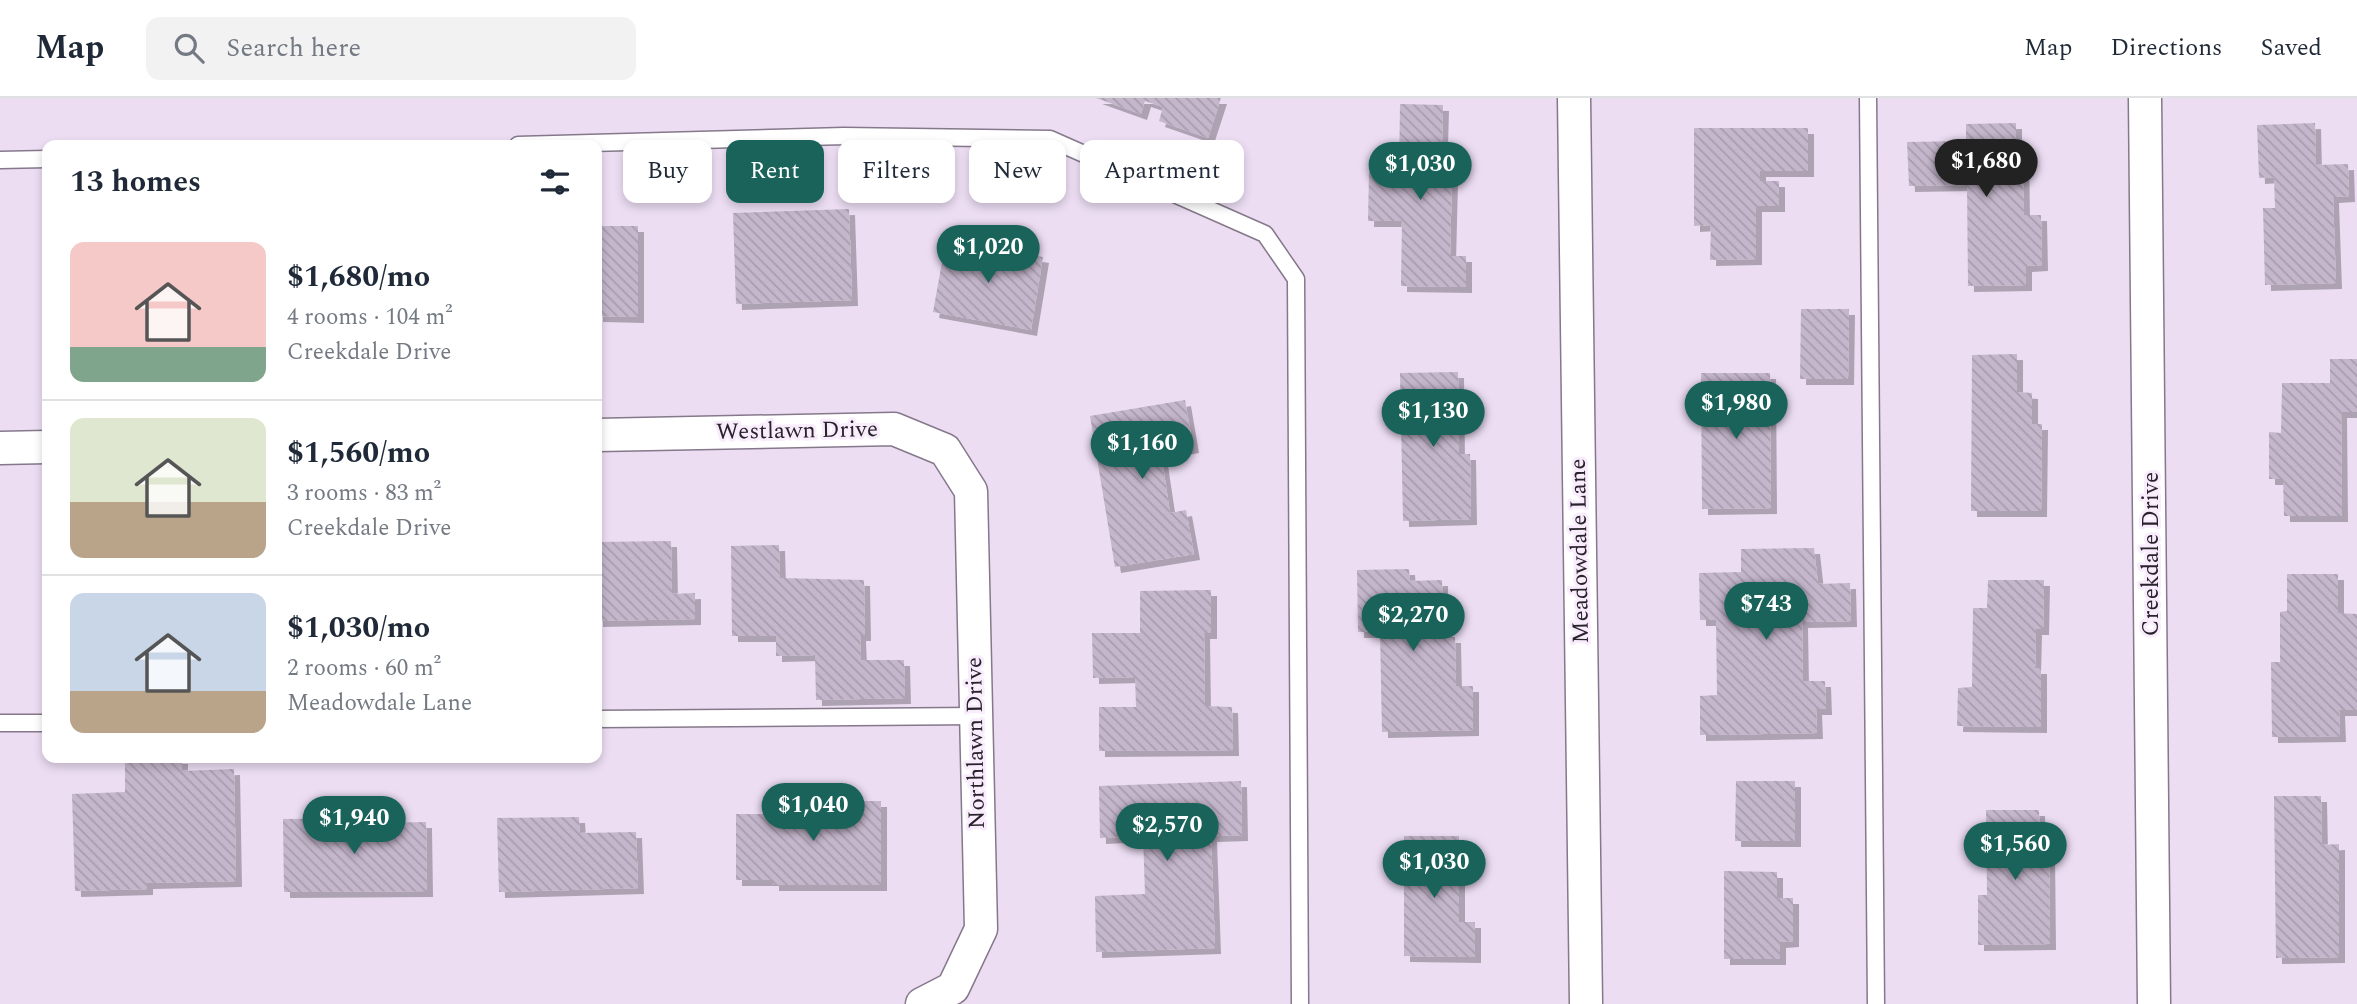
<!DOCTYPE html>
<meta charset="utf-8">
<style>
:root{--surface:#fff;--page:#f2f2f3;--text:#1f2937;--muted:#747a83;--line:#e0e1e3;--accent:#19635a}
body{margin:0;font-family:Spectral,serif;background:var(--page);color:var(--text);height:100vh;display:flex;flex-direction:column;font-size:26px;white-space:nowrap}
*{box-sizing:border-box;margin:0}
p{font-size:23px;color:var(--muted)}
.icon{flex:none;width:38px;height:38px;fill:none;stroke:currentColor;stroke-width:2;stroke-linecap:round;stroke-linejoin:round}
.map{position:relative;flex:1;overflow:hidden}
.side{position:absolute;left:42px;top:42px;width:560px;height:623px;display:flex;flex-direction:column;background:var(--surface);border-radius:14px;box-shadow:0 4px 10px #0003}
.side>*{flex:none}
.guide{position:absolute;left:623px;top:42px;width:665px;height:63px;display:flex;gap:14px}
.price{position:absolute;translate:-50% -60px;padding:0 16px;border-radius:24px;background:var(--accent);color:#fff;font-size:23px;line-height:46px;filter:drop-shadow(0 2px 4px #0008)}
.price::after{content:'';position:absolute;left:50%;top:42px;width:21px;height:16px;margin-left:-10px;background:inherit;clip-path:polygon(0 0,100% 0,50% 100%)}
.price.selected{background:#222;color:#fff}
ul{padding:0;list-style:none}
li{display:flex;align-items:center;gap:21px;height:175px;padding:0 28px}
li+li{border-top:2px solid var(--line)}
li span{display:grid;place-items:center;flex:none;width:196px;height:140px;border-radius:14px;color:#555}
li>.icon{margin-inline-start:auto}
span .icon{width:84px;height:84px;fill:#fffc;stroke-width:1}
li b{font-size:30px}
h2{display:flex;justify-content:space-between;align-items:center;height:84px;padding:0 28px;font-size:30px}
.tag{padding:0 24px;border-radius:14px;background:var(--surface);box-shadow:0 4px 10px #0003;font-size:24px;line-height:63px}
.tag.selected{background:var(--accent);color:#fff}
header{display:flex;align-items:center;gap:42px;box-sizing:border-box;height:98px;padding:0 35px;background:var(--surface);border-bottom:2px solid var(--line)}
header strong{font-size:33px}
nav{display:flex;gap:38px;margin-inline-start:auto;font-size:24px}
.search{width:490px;height:63px;background:var(--page);display:flex;align-items:center;gap:18px;box-sizing:border-box;padding:0 24px;border-radius:14px;color:var(--muted);font-size:26px}
.map>svg:first-child{display:block}
</style>
<header>
<strong>Map</strong>
<div class="search"><svg class="icon" aria-label="search" viewBox="0 0 24 24"><circle cx="10" cy="10" r="6"/><path d="M15 15l6 6"/></svg>Search here</div>
<nav><a>Map</a><a>Directions</a><a>Saved</a></nav>
</header>
<div class="map">
<svg width="2357" height="906" viewBox="0 0 2357 906">
<defs>
<pattern id="building-back-hatch" width="6" height="6" patternUnits="userSpaceOnUse" patternTransform="scale(1.75)"><rect width="6" height="6" fill="#c4b6cb"/><path d="M-1 5l2 2M0 0l6 6M5-1l2 2" fill="none" stroke="#a89cae"/></pattern>
<filter id="shadow"><feDropShadow dx="6" dy="6" stdDeviation="0" flood-color="#0004"/></filter>
</defs>
<rect width="100%" height="100%" fill="#ecddf3"/>
<g fill="url(#building-back-hatch)" filter="url(#shadow)">
<polygon points="1096,0 1221,0 1208,40 1159,23 1163,9 1145,3 1141,16"/>
<polygon points="1400,6 1443,7 1441,79 1452,79 1450,158 1466,158 1466,189 1401,188 1402,123 1368,123 1369,74 1399,75"/>
<polygon points="2016,25 2016,43 2023,42 2024,117 2041,117 2042,167 2026,168 2026,187 1968,188 1967,87 1909,88 1907,44 1966,43 1966,26"/>
<polygon points="2315,25 2316,67 2348,66 2349,98 2333,99 2336,185 2265,187 2263,110 2275,110 2274,79 2259,80 2257,27"/>
<polygon points="1694,30 1808,30 1808,73 1760,73 1760,83 1779,83 1779,108 1756,108 1756,161 1710,162 1711,127 1694,128"/>
<polygon points="849,111 852,202 736,206 733,115"/>
<polygon points="597,128 638,128 638,219 597,218"/>
<polygon points="946,142 1043,159 1031,232 933,214"/>
<polygon points="1801,211 1849,211 1848,281 1800,281"/>
<polygon points="2017,256 2017,294 2032,295 2032,326 2042,326 2041,413 1971,413 1972,257"/>
<polygon points="2330,261 2357,261 2357,314 2341,314 2342,418 2284,418 2283,381 2269,381 2269,334 2281,335 2282,285 2330,285"/>
<polygon points="1458,274 1459,356 1470,356 1471,421 1403,423 1400,275"/>
<polygon points="1701,275 1770,275 1771,410 1702,411"/>
<polygon points="1185,302 1193,349 1161,355 1170,415 1186,412 1194,456 1115,469 1090,318"/>
<polygon points="671,443 672,496 695,495 695,521 597,523 597,444"/>
<polygon points="779,447 780,480 864,482 865,537 860,537 861,562 904,562 905,600 816,602 815,557 776,558 776,538 732,538 731,448"/>
<polygon points="1814,450 1818,486 1850,485 1851,523 1802,524 1803,583 1825,583 1826,611 1816,611 1817,635 1700,637 1700,598 1717,597 1716,522 1700,522 1699,475 1741,474 1741,451"/>
<polygon points="1409,471 1410,483 1442,482 1443,539 1455,539 1456,588 1473,588 1473,632 1382,634 1380,534 1358,534 1357,472"/>
<polygon points="2287,476 2338,476 2338,515 2357,516 2357,612 2339,612 2340,638 2272,639 2271,564 2280,564 2280,514 2287,513"/>
<polygon points="1988,482 2044,482 2043,531 2036,531 2035,570 2041,570 2041,629 1957,628 1958,590 1972,589 1973,510 1987,510"/>
<polygon points="1211,492 1211,535 1204,535 1205,608 1232,609 1233,652 1099,653 1099,609 1136,609 1135,579 1093,580 1092,535 1140,535 1140,493"/>
<polygon points="125,660 182,660 182,673 234,671 236,783 147,785 147,791 75,793 72,696 125,694"/>
<polygon points="1241,683 1242,737 1211,738 1215,850 1096,854 1095,798 1145,796 1143,738 1100,740 1099,688"/>
<polygon points="1736,683 1795,683 1795,743 1735,743"/>
<polygon points="794,697 852,697 852,703 881,703 881,787 773,787 773,782 736,782 736,716 794,716"/>
<polygon points="2274,698 2321,698 2322,747 2339,746 2339,859 2276,860"/>
<polygon points="1986,712 2039,712 2040,749 2049,749 2050,846 1978,847 1978,797 1987,797"/>
<polygon points="579,719 580,735 636,734 638,790 499,794 497,720"/>
<polygon points="382,720 382,725 426,724 427,793 284,794 283,721"/>
<polygon points="1404,738 1459,738 1459,824 1475,824 1475,859 1404,858"/>
<polygon points="1724,773 1777,774 1777,800 1793,800 1793,843 1780,844 1780,861 1724,861"/>
</g>
<g fill="none" stroke-linecap="round" stroke-linejoin="round">
<g stroke="#85788b" stroke-width="19">
<g id="lane">
<polyline points="1868,0 1876,906"/>
<polyline points="518,47 844,38 1050,41 1265,136 1296,181 1300,906"/>
<polyline points="0,62 47,61"/>
<polyline points="597,621 976,618"/>
<polyline points="0,625 47,625"/>
</g>
</g>
<g stroke="#85788b" stroke-width="35">
<g id="street">
<polyline points="1574,0 1586,906"/>
<polyline points="2145,0 2154,906"/>
<polyline points="597,337 894,331 945,352 971,393 981,831 953,890 922,906"/>
<polyline points="0,350 47,349"/>
</g>
</g>
<use href="#lane" stroke="#fff" stroke-width="16"/>
<use href="#street" stroke="#fff" stroke-width="32"/>
</g>
<g text-anchor="middle" dominant-baseline="central" stroke-width="6" stroke-linejoin="round" paint-order="stroke">
<g font-size="23" fill="#28232a" stroke="#f8ecfd">
<text transform="translate(797 333) rotate(-1)">Westlawn Drive</text>
<text transform="translate(1580 453) rotate(-91)">Meadowdale Lane</text>
<text transform="translate(2151 456) rotate(-90)">Creekdale Drive</text>
<text transform="translate(976 645) rotate(-91)">Northlawn Drive</text>
</g>
</g>
</svg>
<b class="price selected" style="left:1986px;top:101px">$1,680</b>
<b class="price" style="left:1420px;top:104px">$1,030</b>
<b class="price" style="left:988px;top:187px">$1,020</b>
<b class="price" style="left:1736px;top:343px">$1,980</b>
<b class="price" style="left:1433px;top:351px">$1,130</b>
<b class="price" style="left:1142px;top:383px">$1,160</b>
<b class="price" style="left:1766px;top:544px">$743</b>
<b class="price" style="left:1413px;top:555px">$2,270</b>
<b class="price" style="left:813px;top:745px">$1,040</b>
<b class="price" style="left:354px;top:758px">$1,940</b>
<b class="price" style="left:1167px;top:765px">$2,570</b>
<b class="price" style="left:2015px;top:784px">$1,560</b>
<b class="price" style="left:1434px;top:802px">$1,030</b>
<div class="guide">
<a class="tag">Buy</a>
<a class="tag selected">Rent</a>
<a class="tag">Filters</a>
<a class="tag">New</a>
<a class="tag">Apartment</a>
</div>
<section class="side">
<h2>13 homes<svg class="icon" aria-label="filters" viewBox="0 0 24 24"><path d="M4 7h16M4 17h16"/><circle cx="9" cy="7" r="2"/><circle cx="15" cy="17" r="2"/></svg></h2>
<ul>
<li><span style="background:linear-gradient(#f6c9c9 75%,#7fa58c 0)"><svg class="icon" aria-label="home" viewBox="0 0 24 24"><path d="M3 11l9-7 9 7M6 9v11h12V9"/></svg></span><div><b>$1,680/mo</b><p>4 rooms · 104 m²</p><p>Creekdale Drive</p></div></li>
<li><span style="background:linear-gradient(#dfe7d0 60%,#b9a48a 0)"><svg class="icon" aria-label="home" viewBox="0 0 24 24"><path d="M3 11l9-7 9 7M6 9v11h12V9"/></svg></span><div><b>$1,560/mo</b><p>3 rooms · 83 m²</p><p>Creekdale Drive</p></div></li>
<li><span style="background:linear-gradient(#c9d6e8 70%,#b9a48a 0)"><svg class="icon" aria-label="home" viewBox="0 0 24 24"><path d="M3 11l9-7 9 7M6 9v11h12V9"/></svg></span><div><b>$1,030/mo</b><p>2 rooms · 60 m²</p><p>Meadowdale Lane</p></div></li>
</ul>
</section>
</div>
